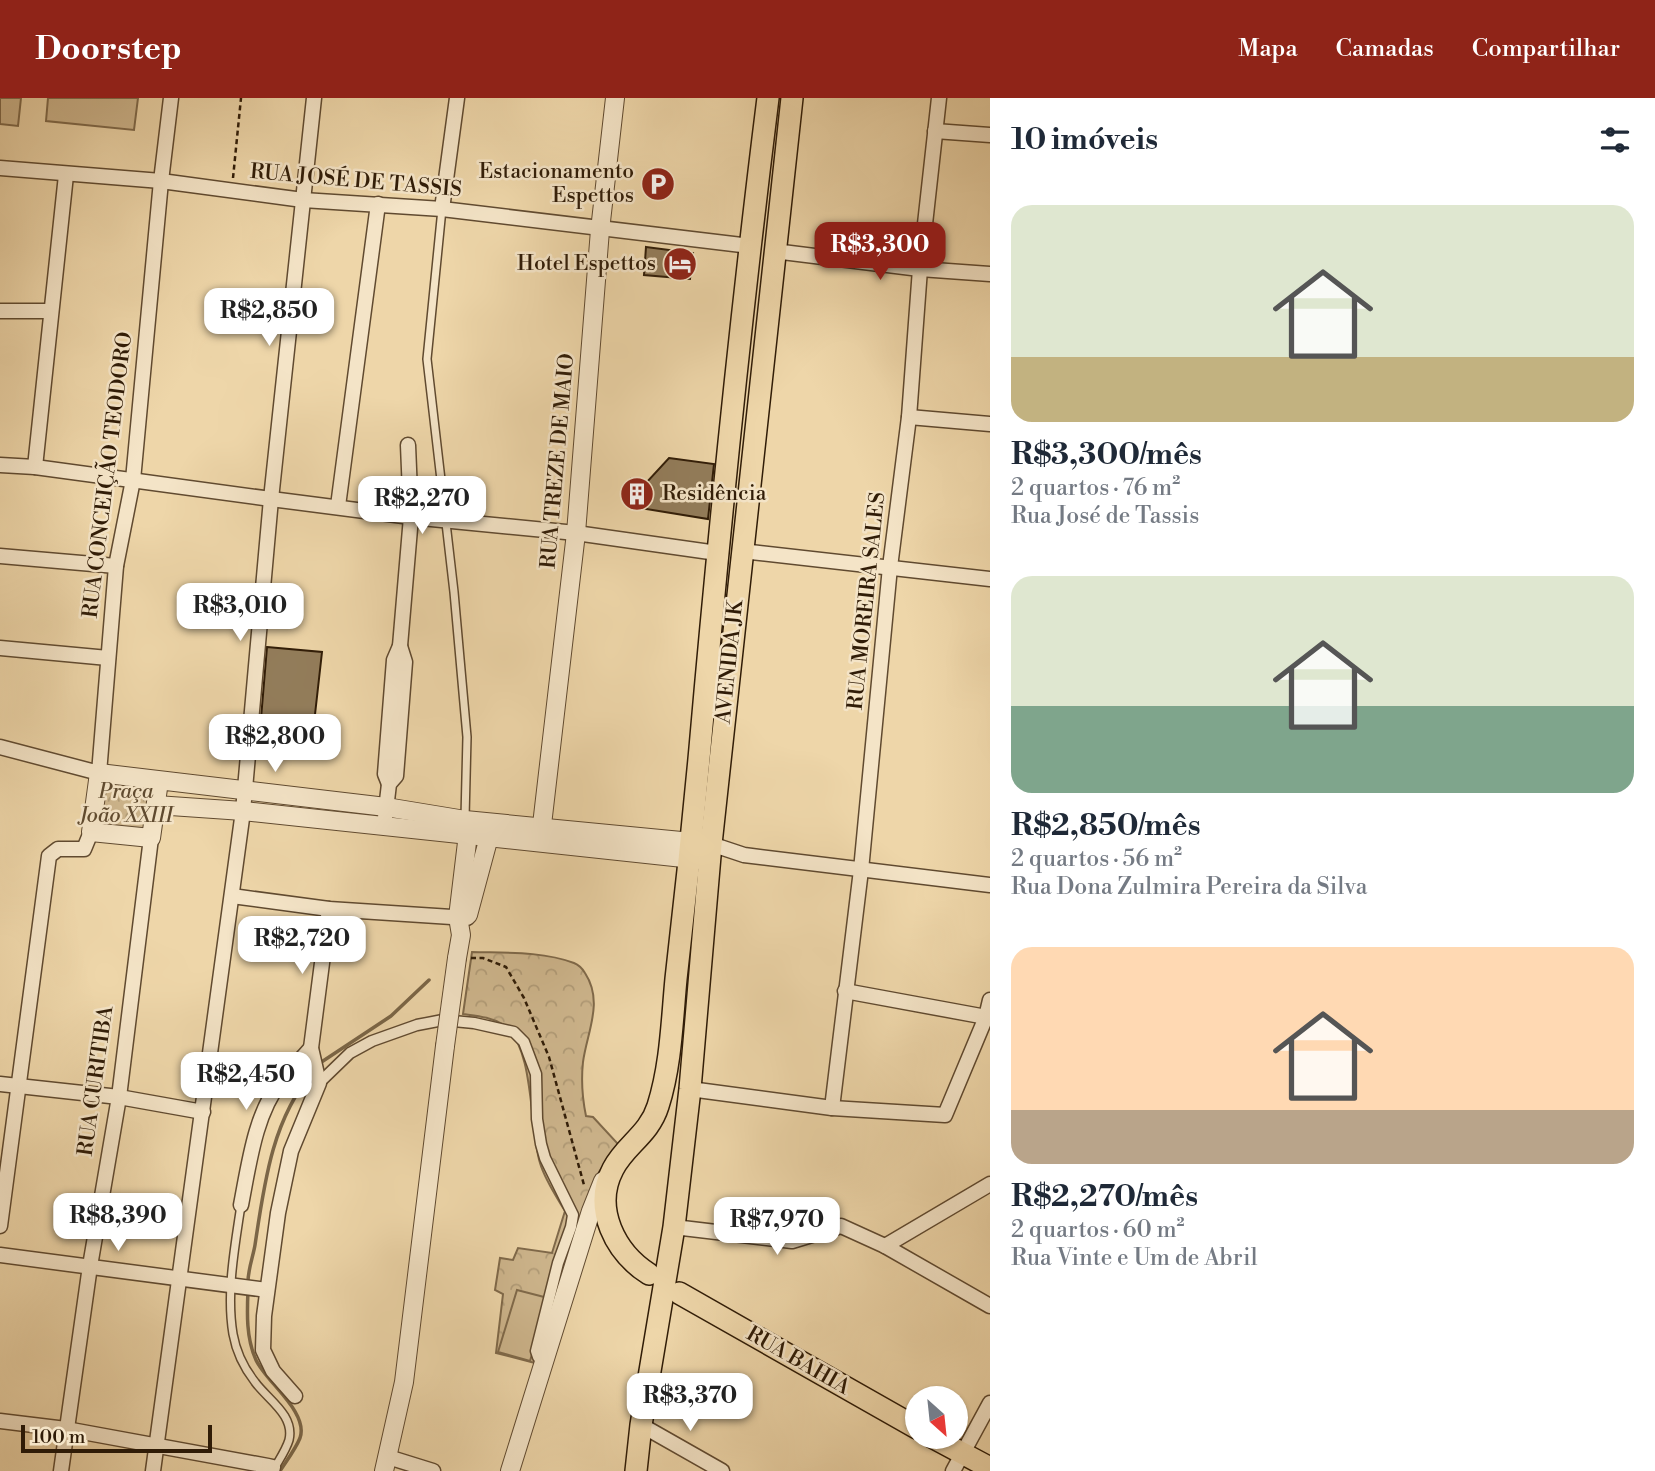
<!DOCTYPE html>
<html lang="pt">
<meta charset="utf-8">
<style>
:root{--surface:#fff;--page:#f6f6f7;--text:#1f2937;--muted:#747a83;--accent:#8f2418}
body{margin:0;font-family:"Libre Bodoni",serif;background:var(--page);color:var(--text);height:100vh;display:flex;flex-direction:column;font-size:26px;white-space:nowrap}
*{box-sizing:border-box;margin:0}
p{font-size:23px;color:var(--muted)}
.icon{flex:none;width:38px;height:38px;fill:none;stroke:currentColor;stroke-width:2;stroke-linecap:round;stroke-linejoin:round}
.map{position:relative;flex:1;overflow:hidden}
.details{display:flex;flex-direction:column;background:var(--surface);width:665px}
.details>*{flex:none}
.needle{width:46px;rotate:153deg}
.buttons{position:absolute;left:905px;top:1288px;display:grid;gap:14px}
.buttons a{display:grid;place-items:center;width:63px;height:63px;border-radius:50%;background:var(--surface);box-shadow:0 2px 5px #0004;font-size:35px}
.scale{position:absolute;left:21px;bottom:18px;width:191px;box-sizing:border-box;padding-left:7px;border:4px solid #301c07;border-top:0;font-size:19px;line-height:24px;white-space:nowrap;color:#301c07;-webkit-text-stroke:5px #f4e4c7;paint-order:stroke}
.price{position:absolute;translate:-50% -60px;padding:0 16px;border-radius:14px;background:#fff;color:#222;font-size:23px;line-height:46px;filter:drop-shadow(0 2px 4px #0008)}
.price::after{content:'';position:absolute;left:50%;top:42px;width:21px;height:16px;margin-left:-10px;background:inherit;clip-path:polygon(0 0,100% 0,50% 100%)}
.price.current{background:var(--accent);color:#fff}
ul{padding:0;list-style:none}
li{display:grid;align-content:center;gap:14px;height:371px;padding:0 21px}
li span{display:grid;place-items:center;height:217px;border-radius:21px;color:#555}
li>.icon{margin-inline-start:auto}
span .icon{width:126px;height:126px;fill:#fffc;stroke-width:1}
li b{font-size:30px}
h2{display:flex;justify-content:space-between;align-items:center;height:84px;padding:0 21px;font-size:30px}
header{display:flex;align-items:center;gap:42px;box-sizing:border-box;height:98px;padding:0 35px;background:var(--accent);color:#fff}
header strong{font-size:33px}
nav{display:flex;gap:38px;margin-inline-start:auto;font-size:24px}
main{display:flex;flex:1;min-height:0}
.map>svg:first-child{display:block}
</style>
<header>
<strong>Doorstep</strong>
<nav><a>Mapa</a><a>Camadas</a><a>Compartilhar</a></nav>
</header>
<main>
<div class="map">
<svg width="990" height="1373" viewBox="0 0 990 1373">
<defs>
<pattern id="forest-crowns" width="20" height="18" patternUnits="userSpaceOnUse" patternTransform="scale(1.75)"><rect width="20" height="18" fill="#ceb68d"/><path d="M2 6a3 3 0 1 1 6 0M12 15a3 3 0 1 1 6 0" fill="none" stroke="#b19c78"/></pattern>
</defs>
<rect width="100%" height="100%" fill="#eed6a9"/>
<filter id="stains"><feTurbulence type="fractalNoise" baseFrequency=".00286" numOctaves="4"/><feColorMatrix values="0 0 0 0 .2 0 0 0 0 .09 0 0 0 0 .02 0 0 0 .5 -.17"/></filter>
<radialGradient id="worn" r=".72"><stop offset=".6" stop-color="#630" stop-opacity="0"/><stop offset="1" stop-color="#630" stop-opacity=".3"/></radialGradient>
<g fill="url(#forest-crowns)" stroke="#7f694a" stroke-width="2">
<polygon points="105,680 153,685 147,734 99,728"/>
<path d="M472 854C505 855 542 853 574 865 579 867 582 870 585 875 604 904 587 934 583 964 581 983 582 999 586 1018L593 1019 618 1046 599 1074 592 1090 535 1265 496 1255 503 1196 495 1192 500 1160 513 1162 518 1150 552 1155 565 1113C556 1098 545 1082 540 1065 529 1030 535 950 504 927 491 919 477 918 463 916Z"/>
</g>
<g fill="#ceb68d" stroke="#7f694a" stroke-width="2">
<polygon points="0,0 21,0 18,28 0,26"/>
<polygon points="48,0 138,0 134,32 46,23"/>
<polygon points="517,1192 548,1200 530,1263 498,1254"/>
</g>
<g fill="none" stroke-linecap="round" stroke-linejoin="round">
<g stroke="#7b6647" stroke-width="3.5">
<polyline points="320,965 391,918 429,882"/>
<path d="M248 1184C248 1171 253 1159 255 1147 264 1087 272 1021 313 974"/>
<path d="M248 1192C247 1215 246 1240 256 1262 266 1284 309 1314 300 1340 295 1352 287 1362 280 1373"/>
</g>
</g>
<g fill="#937d5b" stroke="#301c07" stroke-width="2">
<polygon points="646,149 693,155 690,181 644,177"/>
<polygon points="669,360 714,366 708,421 628,408 631,381 647,384"/>
<polygon points="267,549 322,554 310,661 258,656"/>
</g>
<g fill="none" stroke-linecap="round" stroke-linejoin="round">
<g stroke="#604a30" stroke-width="10">
<g id="service">
<polyline points="442,111 427,261 454,494 467,639 465,720"/>
<path d="M241 1107C235 1148 226 1194 233 1236 236 1253 244 1270 255 1284 267 1301 295 1317 289 1342 286 1352 279 1362 274 1371"/>
</g>
</g>
<g stroke="#604a30" stroke-width="13">
<polyline id="pedestrian" points="319,985 350,955 372,943 417,927 443,922 474,925 514,934 524,944 536,976 537,1021 541,1046 545,1060 573,1117 571,1129 558,1165 536,1253 538,1259 544,1263"/>
</g>
<g stroke="#604a30" stroke-width="17">
<g id="minor">
<polyline points="935,33 990,37"/>
<polyline points="0,70 161,83 303,102 442,111 750,148"/>
<polyline points="442,111 457,0"/>
<polyline points="774,153 920,171 990,176"/>
<polyline points="0,213 51,213"/>
<polyline points="909,319 990,326"/>
<polyline points="0,367 35,369 271,401 411,419 576,435 717,455"/>
<polyline points="35,369 66,77"/>
<polyline points="338,408 378,106"/>
<polyline points="742,453 990,481"/>
<polyline points="0,458 116,468"/>
<polyline points="0,550 108,560"/>
<polyline points="0,649 99,675 116,468 133,382 161,83 171,0"/>
<polyline points="389,686 385,676 394,562 400,548 411,419 408,347"/>
<polyline points="384,728 389,686 396,678 405,564 400,548"/>
<polyline points="711,746 744,757 990,787"/>
<polyline points="232,798 329,811 467,820"/>
<polyline points="845,893 986,919"/>
<polyline points="0,986 119,999 203,1014"/>
<polyline points="690,991 832,1010 945,1017 986,919 990,902"/>
<polyline points="832,1010 861,772 890,469 909,319 920,171 939,0"/>
<path d="M241 1107C249 1066 255 1016 281 983 291 971 302 961 311 950"/>
<polyline points="0,1128 49,758 58,751 84,751 91,734"/>
<polyline points="674,1129 792,1143 841,1128 885,1148 990,1208"/>
<polyline points="885,1148 990,1086"/>
<polyline points="0,1157 267,1192"/>
<polyline points="295,1298 273,1273 263,1252 264,1218 278,1115 291,1053 319,985 311,950 329,811"/>
<polyline points="0,1323 66,1331 268,1368 273,1369 272,1373"/>
<polyline points="641,1327 722,1373"/>
<polyline points="388,1359 433,1373"/>
<polyline points="61,1373 90,1168 119,999 151,740"/>
<polyline points="153,1373 243,713 271,401 314,0"/>
<polyline points="953,1373 990,1305"/>
</g>
</g>
<g stroke="#604a30" stroke-width="20">
<g id="tertiary">
<polyline points="159,683 151,740 91,734 99,675 386,709 465,722 702,745"/>
<polyline points="156,707 243,713 702,762"/>
<polyline points="540,744 576,435 600,132 615,0"/>
<polyline points="468,817 489,739"/>
<polyline points="457,860 461,837 458,819 468,736 466,726"/>
<polyline points="384,1373 404,1284 445,948"/>
<polyline points="510,1373 591,1113 603,1083"/>
</g>
</g>
<g stroke="#301c07" stroke-width="24">
<g id="primary">
<path d="M649 1176C616 1155 592 1111 613 1071 625 1047 649 1037 658 1008 671 967 672 923 676 881 685 804 693 727 700 650 719 433 741 216 768 0"/>
<polyline points="679,1195 917,1330"/>
<polyline points="932,1339 990,1370"/>
<polyline points="636,1373 641,1327 674,1129 690,991 711,746 792,0"/>
</g>
</g>
<g stroke="#301c07" stroke-width="2.5" stroke-dasharray="5 3.5" stroke-linecap="butt">
<polyline points="233,80 241,0"/>
<polyline points="471,860 483,860 506,869 524,900 549,959 584,1087"/>
</g>
<use href="#service" stroke="#f4e4c7" stroke-width="7"/>
<use href="#pedestrian" stroke="#f4e4c7" stroke-width="10"/>
<use href="#minor" stroke="#f4e4c7" stroke-width="14"/>
<use href="#tertiary" stroke="#f4e4c7" stroke-width="18"/>
<use href="#primary" stroke="#eed6a9" stroke-width="21"/>
<g stroke="#604a30" stroke-width="20" stroke-linecap="butt">
<polyline id="tertiary-bridge" points="445,948 457,860"/>
</g>
<use href="#tertiary-bridge" stroke="#f4e4c7" stroke-width="18"/>
</g>
<defs>
<g id="parking-disc" transform="scale(1.75)"><circle r="9.5" fill="#8f2418" stroke="#f4e4c7"/><path d="M-3.5-5.5H1a3.5 3.5 0 0 1 0 7H-1V5.5H-3.5ZM-1-3.4V-.6H.8a1.4 1.4 0 0 0 0-2.8Z" fill="#fff"/></g>
<g id="hotel-disc" transform="scale(1.75)"><circle r="9.5" fill="#8f2418" stroke="#f4e4c7"/><path d="M-6-4.5h1.5V1H6V5H4.5V3h-9V5H-6ZM-4 0a1.8 1.8 0 1 1 3.6 0ZM.5 0V-2.5h3Q6-2.5 6 0Z" fill="#fff"/></g>
<g id="building-disc" transform="scale(1.75)"><circle r="9.5" fill="#8f2418" stroke="#f4e4c7"/><path d="M-4-6H4V6H1V3H-1V6H-4ZM-2.5-4.3h1.7v1.8h-1.7ZM.8-4.3h1.7v1.8H.8ZM-2.5-1h1.7V.8h-1.7ZM.8-1h1.7V.8H.8Z" fill="#fff"/></g>
</defs>
<g fill-rule="evenodd">
<use href="#parking-disc" x="658" y="86"/>
<use href="#hotel-disc" x="680" y="166"/>
<use href="#building-disc" x="637" y="396"/>
</g>
<g text-anchor="middle" dominant-baseline="central" stroke-width="5" stroke-linejoin="round" paint-order="stroke">
<g font-size="21" fill="#301c07" stroke="#f4e4c7" text-anchor="end">
<text x="634" y="74">Estacionamento<tspan x="634" dy="24">Espettos</tspan></text>
<text x="656" y="166">Hotel Espettos</text>
<text x="662" y="396" text-anchor="start">Residência</text>
</g>
<g font-size="21" fill="#301c07" stroke="#f4e4c7">
<text transform="translate(356 83) rotate(5)">RUA JOSÉ DE TASSIS</text>
<text transform="translate(558 363) rotate(-85)">RUA TREZE DE MAIO</text>
<text transform="translate(108 377) rotate(-83)">RUA CONCEIÇÃO TEODORO</text>
<text transform="translate(867 503) rotate(-84)">RUA MOREIRA SALES</text>
<text transform="translate(730 564) rotate(-84)">AVENIDA JK</text>
<text transform="translate(96 983) rotate(-82)">RUA CURITIBA</text>
<text transform="translate(798 1263) rotate(30)">RUA BAHIA</text>
</g>
<g font-size="21" font-style="italic" fill="#5f4a2f" stroke="#f4e4c7">
<text x="126" y="694">Praça<tspan x="126" dy="24">João XXIII</tspan></text>
</g>
</g>
<rect width="100%" height="100%" filter="url(#stains)"/>
<rect width="100%" height="100%" fill="url(#worn)"/>
</svg>
<div class="buttons">
<a><svg class="needle" viewBox="-14 -14 28 28"><path d="M0-13l5 13h-10z" fill="#e53935"/><path d="M0 13l5-13h-10z" fill="#747a83"/></svg></a>
</div>
<div class="scale">100 m</div>
<b class="price current" style="left:880px;top:184px">R$3,300</b>
<b class="price" style="left:269px;top:250px">R$2,850</b>
<b class="price" style="left:422px;top:438px">R$2,270</b>
<b class="price" style="left:240px;top:545px">R$3,010</b>
<b class="price" style="left:275px;top:676px">R$2,800</b>
<b class="price" style="left:302px;top:878px">R$2,720</b>
<b class="price" style="left:246px;top:1014px">R$2,450</b>
<b class="price" style="left:118px;top:1155px">R$8,390</b>
<b class="price" style="left:777px;top:1159px">R$7,970</b>
<b class="price" style="left:690px;top:1335px">R$3,370</b>
</div>
<section class="details">
<h2>10 imóveis<svg class="icon" aria-label="filters" viewBox="0 0 24 24"><path d="M4 7h16M4 17h16"/><circle cx="9" cy="7" r="2"/><circle cx="15" cy="17" r="2"/></svg></h2>
<ul>
<li><span style="background:linear-gradient(#dfe7d0 70%,#c2b280 0)"><svg class="icon" aria-label="home" viewBox="0 0 24 24"><path d="M3 11l9-7 9 7M6 9v11h12V9"/></svg></span><div><b>R$3,300/mês</b><p>2 quartos · 76 m²</p><p>Rua José de Tassis</p></div></li>
<li><span style="background:linear-gradient(#dfe7d0 60%,#7fa58c 0)"><svg class="icon" aria-label="home" viewBox="0 0 24 24"><path d="M3 11l9-7 9 7M6 9v11h12V9"/></svg></span><div><b>R$2,850/mês</b><p>2 quartos · 56 m²</p><p>Rua Dona Zulmira Pereira da Silva</p></div></li>
<li><span style="background:linear-gradient(#ffd9b3 75%,#b9a48a 0)"><svg class="icon" aria-label="home" viewBox="0 0 24 24"><path d="M3 11l9-7 9 7M6 9v11h12V9"/></svg></span><div><b>R$2,270/mês</b><p>2 quartos · 60 m²</p><p>Rua Vinte e Um de Abril</p></div></li>
</ul>
</section>
</main>
